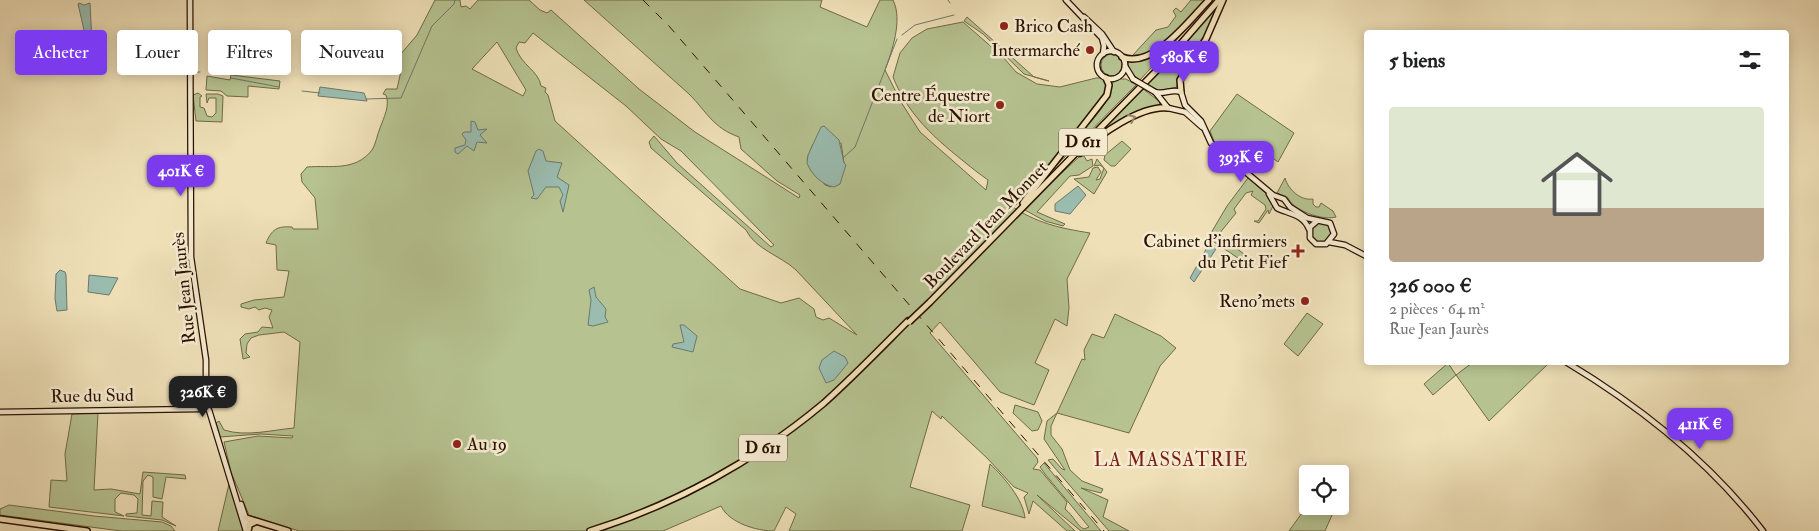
<!DOCTYPE html>
<html lang="fr">
<meta charset="utf-8">
<style>
:root{--surface:#fff;--page:#f2f2f2;--text:#202124;--muted:#757577;--line:#e0e0e0;--accent:#7c3aed}
body{margin:0;font-family:"IM FELL Double Pica",serif;background:var(--page);color:var(--text);height:100vh;display:flex;flex-direction:column;font-size:19px;white-space:nowrap}
*{box-sizing:border-box;margin:0}
p{font-size:16px;color:var(--muted)}
.icon{flex:none;width:28px;height:28px;fill:none;stroke:currentColor;stroke-width:2;stroke-linecap:round;stroke-linejoin:round}
.map{position:relative;flex:1;overflow:hidden}
.sheet{position:absolute;left:1364px;top:30px;width:425px;height:335px;display:flex;flex-direction:column;background:var(--surface);border-radius:5px;box-shadow:0 2px 12px #0003}
.sheet>*{flex:none}
.guide{position:absolute;left:15px;top:30px;width:475px;height:45px;display:flex;gap:10px}
.tools{position:absolute;left:1299px;top:465px;display:grid;gap:10px}
.tools a{display:grid;place-items:center;width:50px;height:50px;border-radius:5px;background:var(--surface);box-shadow:0 2px 12px #0003;font-size:25px}
.price{position:absolute;translate:-50% -42px;padding:0 11px;border-radius:10px;background:var(--accent);color:#fff;font-size:16px;line-height:32px;filter:drop-shadow(0 1px 2px #0008)}
.price::after{content:'';position:absolute;left:50%;top:30px;width:15px;height:11px;margin-left:-8px;background:inherit;clip-path:polygon(0 0,100% 0,50% 100%)}
.price.selected{background:#222;color:#fff}
ul{padding:0;list-style:none}
li{display:grid;align-content:center;gap:10px;height:265px;padding:0 25px}
li+li{border-top:1px solid var(--line)}
li span{display:grid;place-items:center;height:155px;border-radius:5px;color:#555}
li>.icon{margin-inline-start:auto}
span .icon{width:90px;height:90px;fill:#fffc;stroke-width:1}
li b{font-size:21px}
h2{display:flex;justify-content:space-between;align-items:center;height:60px;padding:0 25px;font-size:21px}
.tag{padding:0 18px;border-radius:5px;background:var(--surface);box-shadow:0 2px 12px #0003;font-size:18px;line-height:45px}
.tag.selected{background:var(--accent);color:#fff}
.map>svg:first-child{display:block}
</style>
<div class="map">
<svg width="1819" height="531" viewBox="0 0 1819 531">
<rect width="100%" height="100%" fill="#efe0b8"/>
<filter id="stains"><feTurbulence type="fractalNoise" baseFrequency=".004" numOctaves="4"/><feColorMatrix values="0 0 0 0 .2 0 0 0 0 .09 0 0 0 0 .02 0 0 0 .5 -.17"/></filter>
<radialGradient id="worn" r=".72"><stop offset=".6" stop-color="#630" stop-opacity="0"/><stop offset="1" stop-color="#630" stop-opacity=".3"/></radialGradient>
<g fill="#b6c391" stroke="#706a48" fill-rule="evenodd">
<path d="M435 0H460L461 7 466 6 470 9 478 0H529L540 10 547 13 551 10 639 89 695 132 799 198 800 195 777 181 741 149 739 137C713 128 707 112 689 94L584 0H822L820 7 867 27 880 0H893C903 20 892 51 885 70L901 102 920 132 986 190 988 180 977 172C942 144 910 120 893 77L900 53 912 38 927 29 963 22 1003 57 1016 72 1037 84 1060 87 1096 78H1102L1107 86C1104 104 1032 188 1016 205L1010 202V205C1036 223 1059 228 1090 233L1067 279 1069 308 1067 326 1055 319 1035 363 1049 370 1034 405 1000 392 940 322 930 333 1037 458 1038 462 1033 469 1040 470 1067 502 1065 509C1074 516 1077 526 1084 529L1089 527 1045 474 1040 467 1044 463 1101 531H1081L1037 495 1075 531H1067L1033 501 1029 514 1024 497 1028 493 1014 487 987 458 942 416 941 419 932 411 910 487 970 505 962 531H789L796 514 786 507 774 531C757 531 729 523 721 506L663 531H299L249 515 231 472 224 442 258 436 292 438 293 436 261 434 220 437 216 423 219 421 224 430C246 437 272 430 294 428L300 342 284 332 259 335 251 338 247 344 246 353 250 357 243 359 240 339 245 334 258 332 262 327 273 328 269 317 272 310 265 308 259 310 255 307 249 309 241 307V304L254 300 284 297 289 271 277 270 276 245 266 243C272 229 277 226 292 227L293 229H318L315 198 302 182 301 174 307 167C330 165 355 172 372 150 376 144 377 135 380 128 384 117 390 106 386 95L383 94 386 89H397L401 71 400 55 417 35ZM533 33 626 106 661 139 681 151 774 245 771 247 677 163 654 136 649 142 651 148 746 230C755 249 781 256 796 270L857 335 829 318 823 320 816 317 814 309 799 298 781 303 740 289 555 121 548 95 545 92 546 88 541 86C539 71 521 65 516 48L519 42 525 43ZM497 42 526 90 523 96 472 69ZM841 143 844 163 831 187 825 185 807 159 813 144Z"/>
<path d="M1191 0H1206C1183 18 1166 56 1132 56L1156 30 1168 27 1176 16 1173 11 1176 8 1181 12Z"/>
<path d="M1211 0H1213L1140 80C1133 75 1128 71 1128 61L1157 53Z"/>
<polygon points="1221,0 1204,38 1178,79 1177,87 1160,91 1147,84 1181,49"/>
<polygon points="967,17 1034,77 1049,81 1024,74 983,34 964,21"/>
<circle cx="1112" cy="65" r="11"/>
<polygon points="231,75 280,81 279,89 248,86 248,97 227,96 221,91 206,90 207,76 230,80"/>
<path d="M1120 79H1126L1136 85 1052 170C1063 145 1112 110 1112 83Z"/>
<polygon points="1142,88 1160,102 1159,105 1124,120 1084,147"/>
<polygon points="198,93 202,96 200,97 200,107 204,108 207,116 212,117 216,113 216,98 209,98 207,103 206,94 218,94 223,96 222,122 196,121 193,95"/>
<polygon points="1237,94 1294,133 1278,162 1259,148 1253,158 1248,154 1243,154 1238,163 1224,152 1214,141 1210,131"/>
<polygon points="1122,141 1131,149 1115,166 1111,166 1104,160 1105,155"/>
<polygon points="1084,156 1087,161 1092,159 1093,166 1079,175 1070,176 1037,212 1065,224 1063,226 1045,221 1023,209 1079,157"/>
<polygon points="1097,159 1107,172 1094,194 1074,179 1089,177 1093,168 1098,167 1101,172 1096,180 1100,179 1104,168 1100,165 1094,166"/>
<polygon points="1248,178 1271,198 1273,206 1269,214 1268,210 1259,223 1254,221 1258,221 1266,209 1265,205 1251,195 1253,191 1246,193 1234,209 1236,213 1219,234 1245,255 1241,260 1208,238 1227,206"/>
<path d="M1285 178C1288 189 1300 201 1313 199V204L1316 207H1319L1321 203 1333 211 1336 217C1322 221 1293 210 1288 198L1277 193Z"/>
<circle cx="1321" cy="233" r="10"/>
<polygon points="1307,313 1323,324 1298,356 1284,344"/>
<polygon points="1115,314 1161,336 1176,348 1160,366 1129,433 1057,413 1051,426 1051,435 1062,449 1070,470 1082,481 1103,489 1101,493 1081,488 1108,500 1103,517 1129,531 1109,531 1048,460 1053,459 1062,469 1065,470 1044,439 1047,421 1057,413 1082,359 1085,360 1084,350 1092,334 1104,338"/>
<polygon points="1448,363 1456,375 1472,363 1549,363 1489,421 1456,375 1433,395 1424,384"/>
<polygon points="1015,405 1038,412 1042,421 1038,430 1032,431 1013,413"/>
<polygon points="98,413 94,490 111,489 140,494 143,472 185,475 186,479 166,477 162,499 153,497 153,477 148,475 143,481 142,515 151,516 152,501 163,502 162,517 176,526 162,520 126,516 126,514 137,513 138,499 134,495 121,493 115,499 115,512 124,516 49,507 51,480 67,481 65,454 72,414"/>
<path d="M990 464C1004 477 1023 499 1025 518L982 506Z"/>
<polygon points="229,484 243,531 218,531"/>
<polygon points="9,505 94,516 162,522 171,526 175,531 121,531 0,515 0,509"/>
<polygon points="1307,506 1333,506 1332,515 1325,531 1289,531"/>
</g>
<g fill="#9abdb0" stroke="#6e786a">
<polygon points="79,3 84,5 90,3 92,43 87,43 78,4"/>
<polygon points="320,87 364,93 367,101 318,96"/>
<polygon points="471,121 475,122 478,130 487,129 480,135 487,143 477,142 474,151 467,146 458,154 455,152 455,148 465,145 466,140 462,134 464,132 471,132"/>
<path d="M824 126 839 140 844 163 846 165 840 184 834 187C822 185 811 174 807 163L808 155 821 127Z"/>
<polygon points="539,149 543,151 546,161 562,163 557,177 569,185 563,212 560,201 563,195 559,187 546,187 537,199 531,198 534,195 528,171 536,151"/>
<polygon points="1078,186 1086,195 1070,214 1055,211 1055,204"/>
<polygon points="1209,244 1216,246 1216,249 1194,282 1190,278"/>
<polygon points="60,270 65,272 66,275 67,310 57,311 55,299 56,274"/>
<polygon points="89,275 118,278 109,295 88,292"/>
<polygon points="594,287 596,297 606,309 605,317 608,322 593,326 588,325 591,300 589,290"/>
<polygon points="680,325 684,325 697,336 693,352 672,347 673,344 684,342"/>
<polygon points="834,351 845,357 848,363 834,380 826,383 819,368 822,360"/>
</g>
<g fill="none" stroke-linecap="round" stroke-linejoin="round">
<g stroke="#6e786a" stroke-width="1">
<polyline points="948,0 950,3"/>
<polyline points="902,35 915,25 954,15"/>
<polyline points="193,72 200,72"/>
<polyline points="231,78 279,87"/>
<polyline points="302,91 320,93"/>
<polyline points="366,99 401,98 432,26 454,4 455,0"/>
<polyline points="843,158 855,147 897,39"/>
</g>
<g stroke="#2b1100" stroke-width="7">
<g id="secondary">
<polyline points="1066,0 1102,38 1104,46 1103,54"/>
<polyline points="1084,17 1102,34 1114,52"/>
<circle cx="1111" cy="65" r="14"/>
<polyline points="1125,66 1133,79"/>
<path d="M1155 92C1165 95 1172 88 1181 92L1185 105 1201 121 1211 143 1273 195 1284 199 1290 207 1307 218 1330 223 1334 234 1326 244H1316L1310 238V227L1317 221"/>
<polyline points="1156,93 1168,108 1185,112 1202,127"/>
<path d="M1269 194 1277 208C1289 214 1303 214 1309 229"/>
<polyline points="1329,242 1345,245 1366,256"/>
<path d="M1566 362C1641 407 1710 462 1763 531"/>
<polyline points="202,403 209,410 246,531"/>
<polyline points="0,412 199,409 206,405 206,360 191,257 190,0"/>
<polyline points="241,504 249,528"/>
</g>
</g>
<g stroke="#2b1100" stroke-width="8">
<g id="primary">
<path d="M1122 57C1153 70 1190 19 1209 0"/>
<polyline points="1181,92 1180,80 1206,39 1223,0"/>
<path d="M1080 153C1099 135 1141 105 1168 108"/>
<polyline points="1023,203 1107,95 1109,85 1106,78"/>
<polyline points="930,302 1164,63 1219,0"/>
<polyline points="246,518 288,531"/>
<polyline points="0,519 87,531"/>
<polyline points="248,531 249,525 255,522"/>
<path d="M590 531C675 505 756 460 824 403 853 377 880 349 908 321"/>
</g>
</g>
<use href="#secondary" stroke="#f5ebd1" stroke-width="4.5"/>
<use href="#primary" stroke="#efe0b8" stroke-width="5"/>
<polyline stroke="#2b1100" stroke-width="1" stroke-dasharray="9 9" stroke-linecap="butt" points="643,0 669,26 1104,531"/>
<g stroke="#2b1100" stroke-width="7" stroke-linecap="butt">
<polyline id="secondary-bridge" points="1133,79 1155,92"/>
</g>
<g stroke="#2b1100" stroke-width="8" stroke-linecap="butt">
<polyline id="primary-bridge" points="909,322 930,302"/>
</g>
<use href="#secondary-bridge" stroke="#f5ebd1" stroke-width="4.5"/>
<use href="#primary-bridge" stroke="#efe0b8" stroke-width="5"/>
</g>
<defs><path id="oneway-chevron" d="M-2-3.5L2.5 0L-2 3.5" fill="none" stroke-width="1.6" stroke-linecap="round" stroke-linejoin="round" transform="scale(1.25)"/></defs>
<use stroke="#978365" href="#oneway-chevron" transform="translate(1132 118) rotate(-23)"/>
<g fill="#8f2418" stroke="#f5ebd1" stroke-width="2">
<circle cx="1004" cy="26" r="5"/>
<circle cx="1090" cy="50" r="5"/>
<circle cx="1000" cy="105" r="5"/>
<path d="M1295.5 243.5h5v5h5v5h-5v5h-5v-5h-5v-5h5z"/>
<circle cx="1305" cy="301" r="5"/>
<circle cx="457" cy="444" r="5"/>
</g>
<g text-anchor="middle" dominant-baseline="central" stroke-width="5" stroke-linejoin="round" paint-order="stroke">
<g fill="#f5ebd1" stroke="#68523f" stroke-width="1">
<rect x="1059" y="128.5" width="48" height="27" rx="4"/>
<rect x="739" y="434.5" width="48" height="27" rx="4"/>
</g>
<g font-size="16" font-weight="bold" fill="#2b1100">
<text x="1083" y="142">D 611</text>
<text x="763" y="448">D 611</text>
</g>
<g font-size="18" fill="#2b1100" stroke="#f5ebd1" text-anchor="end">
<text x="1014" y="26" text-anchor="start">Brico Cash</text>
<text x="1080" y="50">Intermarché</text>
<text x="990" y="95">Centre Équestre<tspan x="990" dy="21">de Niort</tspan></text>
<text x="1287" y="241">Cabinet d'infirmiers<tspan x="1287" dy="21">du Petit Fief</tspan></text>
<text x="1295" y="301">Reno'mets</text>
<text x="467" y="444" text-anchor="start">Au 19</text>
</g>
<g font-size="18" fill="#2b1100" stroke="#f5ebd1">
<text transform="translate(986 225) rotate(-46)">Boulevard Jean Monnet</text>
<text transform="translate(184 288) rotate(-96)">Rue Jean Jaurès</text>
<text transform="translate(92 396) rotate(-1)">Rue du Sud</text>
</g>
<g font-size="19" letter-spacing="1" fill="#7a1f14" stroke="#f5ebd1">
<text x="1171" y="460">LA MASSATRIE</text>
</g>
</g>
<rect width="100%" height="100%" filter="url(#stains)"/>
<rect width="100%" height="100%" fill="url(#worn)"/>
</svg>
<div class="tools">
<a><svg class="icon" aria-label="locate" viewBox="0 0 24 24"><circle cx="12" cy="12" r="6"/><path d="M12 2v4M12 18v4M2 12h4M18 12h4"/></svg></a>
</div>
<b class="price" style="left:1184px;top:83px">580K €</b>
<b class="price" style="left:1241px;top:183px">393K €</b>
<b class="price" style="left:181px;top:197px">401K €</b>
<b class="price selected" style="left:203px;top:418px">326K €</b>
<b class="price" style="left:1700px;top:450px">411K €</b>
<div class="guide">
<a class="tag selected">Acheter</a>
<a class="tag">Louer</a>
<a class="tag">Filtres</a>
<a class="tag">Nouveau</a>
</div>
<section class="sheet">
<h2>5 biens<svg class="icon" aria-label="filters" viewBox="0 0 24 24"><path d="M4 7h16M4 17h16"/><circle cx="9" cy="7" r="2"/><circle cx="15" cy="17" r="2"/></svg></h2>
<ul>
<li><span style="background:linear-gradient(#dfe7d0 65%,#b9a48a 0)"><svg class="icon" aria-label="home" viewBox="0 0 24 24"><path d="M3 11l9-7 9 7M6 9v11h12V9"/></svg></span><div><b>326 000 €</b><p>2 pièces · 64 m²</p><p>Rue Jean Jaurès</p></div></li>
</ul>
</section>
</div>
